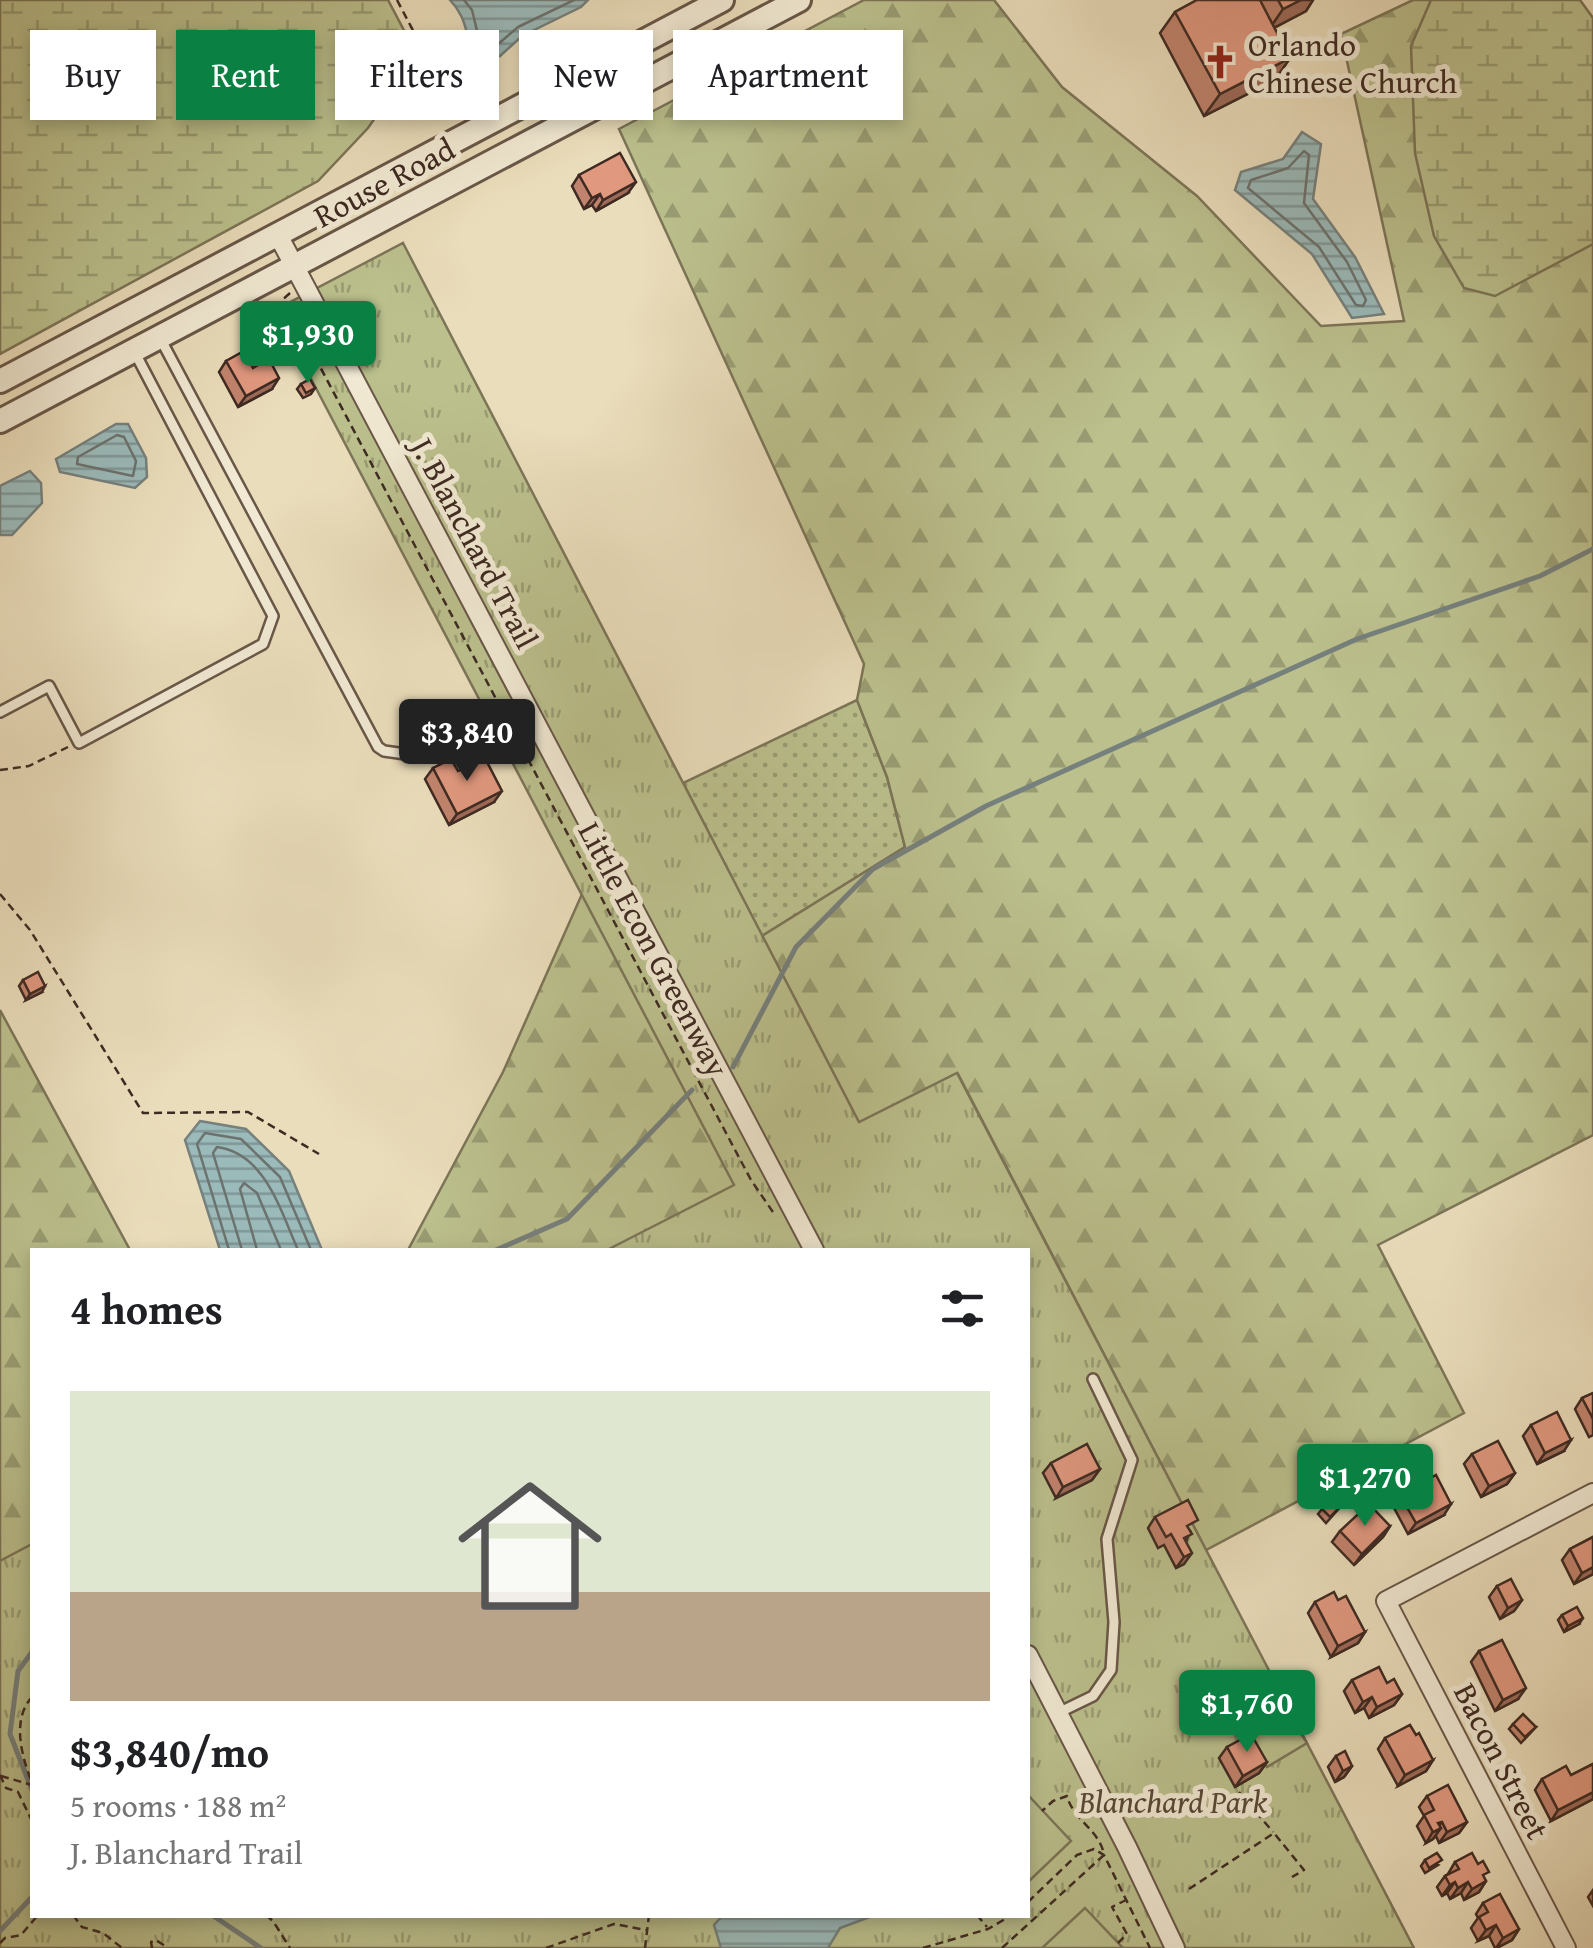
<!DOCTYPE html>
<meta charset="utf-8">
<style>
:root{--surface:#fff;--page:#f2f2f2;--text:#202124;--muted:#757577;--line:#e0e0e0;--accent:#0b8043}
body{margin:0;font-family:"Gentium Book Plus",serif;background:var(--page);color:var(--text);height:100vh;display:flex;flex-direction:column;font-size:38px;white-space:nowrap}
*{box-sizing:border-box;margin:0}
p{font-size:32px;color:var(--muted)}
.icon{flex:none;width:55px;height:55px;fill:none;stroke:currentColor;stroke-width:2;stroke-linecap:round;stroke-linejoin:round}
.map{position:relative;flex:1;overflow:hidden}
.panel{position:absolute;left:30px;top:1248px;width:1000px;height:670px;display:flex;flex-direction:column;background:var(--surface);border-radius:0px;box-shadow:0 5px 15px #0003}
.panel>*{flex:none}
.banner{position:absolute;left:30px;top:30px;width:1000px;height:90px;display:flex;gap:20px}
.price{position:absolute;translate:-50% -85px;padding:0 22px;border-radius:10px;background:var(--accent);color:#fff;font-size:32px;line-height:65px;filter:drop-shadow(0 2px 5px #0008)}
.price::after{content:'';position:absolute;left:50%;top:60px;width:30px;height:22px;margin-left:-15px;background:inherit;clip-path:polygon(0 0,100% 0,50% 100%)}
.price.selected{background:#222;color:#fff}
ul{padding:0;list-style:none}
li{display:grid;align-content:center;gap:20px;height:530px;padding:0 40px}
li+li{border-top:2px solid var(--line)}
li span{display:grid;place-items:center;height:310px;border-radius:0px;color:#555}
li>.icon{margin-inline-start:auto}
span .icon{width:180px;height:180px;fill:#fffc;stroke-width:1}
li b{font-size:42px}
h2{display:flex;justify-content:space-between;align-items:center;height:120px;padding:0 40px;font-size:42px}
.chip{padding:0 35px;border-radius:0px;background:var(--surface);box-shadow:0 5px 15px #0003;font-size:35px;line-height:90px}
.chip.selected{background:var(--accent);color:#fff}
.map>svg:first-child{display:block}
</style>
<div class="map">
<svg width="1593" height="1948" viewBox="0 0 1593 1948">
<defs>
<pattern id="grass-dots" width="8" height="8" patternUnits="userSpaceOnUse" patternTransform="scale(2.5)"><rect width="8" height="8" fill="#bbc08d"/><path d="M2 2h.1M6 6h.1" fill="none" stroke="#999c73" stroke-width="1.8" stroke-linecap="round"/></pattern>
<pattern id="forest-firs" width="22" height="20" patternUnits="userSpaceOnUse" patternTransform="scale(2.5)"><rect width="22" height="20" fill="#bbc08d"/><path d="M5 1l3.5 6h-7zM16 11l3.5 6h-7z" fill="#999c73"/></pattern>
<pattern id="wetland-marsh" width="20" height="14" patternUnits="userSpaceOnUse" patternTransform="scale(2.5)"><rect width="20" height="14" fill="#bbc08d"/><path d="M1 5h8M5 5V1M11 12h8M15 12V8" fill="none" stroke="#999c73"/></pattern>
<pattern id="park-tufts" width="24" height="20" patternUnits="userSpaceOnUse" patternTransform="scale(2.5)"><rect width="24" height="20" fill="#bbc08d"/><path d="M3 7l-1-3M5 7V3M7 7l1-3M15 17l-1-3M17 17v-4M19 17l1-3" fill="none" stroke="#999c73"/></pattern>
<pattern id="water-rules" width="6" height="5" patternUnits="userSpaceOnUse" patternTransform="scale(2.5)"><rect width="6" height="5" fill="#9bbaba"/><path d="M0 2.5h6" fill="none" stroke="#809797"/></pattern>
</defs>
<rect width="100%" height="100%" fill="#eaddbb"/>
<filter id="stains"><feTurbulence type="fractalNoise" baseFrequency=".002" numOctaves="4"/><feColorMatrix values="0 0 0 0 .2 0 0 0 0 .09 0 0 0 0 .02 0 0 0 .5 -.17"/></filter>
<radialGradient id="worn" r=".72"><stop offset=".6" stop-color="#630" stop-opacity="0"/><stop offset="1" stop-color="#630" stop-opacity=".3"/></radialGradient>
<polygon fill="url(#grass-dots)" stroke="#7c7558" stroke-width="2.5" points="857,700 887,777 905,847 762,936 683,783"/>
<g fill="url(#forest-firs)" stroke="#7c7558" stroke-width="2.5">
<polygon points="864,0 994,0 1062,87 1197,196 1321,326 1404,321 1341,34 1413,0 1516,0 1593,48 1593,1135 1378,1245 1464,1413 1206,1550 958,1074 859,1123 762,936 905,847 887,777 857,700 864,664 619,129"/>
<polygon points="582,894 746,1190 759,1250 408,1250 503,1072"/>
<polygon points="0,1010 130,1250 32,1250 32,1915 0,1948"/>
</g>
<g fill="url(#wetland-marsh)" stroke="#7c7558" stroke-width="2.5">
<polygon points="0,0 388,0 418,57 368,128 318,181 0,354"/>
<polygon points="1431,0 1580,0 1593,18 1593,244 1495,296 1464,288 1434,236 1415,153 1411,46"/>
</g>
<polygon fill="url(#park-tufts)" stroke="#7c7558" stroke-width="2.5" points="403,243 859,1122 957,1073 1414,1948 0,1948 0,1561 32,1544 32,1915 1028,1915 1028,1250 607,1250 734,1185 275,310"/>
<g fill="#bbc08d" stroke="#7c7558" stroke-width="2.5">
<polygon points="1269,1685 1307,1743 1267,1767 1230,1710"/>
<polygon points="1028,1795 1071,1841 1028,1882"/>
<polygon points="1085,1908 1123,1948 1042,1948"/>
</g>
<g fill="url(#water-rules)" stroke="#76807d" stroke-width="2.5">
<path d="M450 0H588L581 7 522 36 500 56 483 59C461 40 472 23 450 0Z"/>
<polygon points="1302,132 1321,144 1313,199 1355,257 1384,314 1352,318 1312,254 1235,190 1241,172 1283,159"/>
<polygon points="116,424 128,424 146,458 147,477 135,488 60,472 56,459"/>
<polygon points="30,471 41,483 42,503 12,535 0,535 0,486"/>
<polygon points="200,1121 246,1129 289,1171 322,1250 220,1250 185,1140"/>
<polygon points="723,1915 875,1915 840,1928 828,1948 721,1948 714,1925"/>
</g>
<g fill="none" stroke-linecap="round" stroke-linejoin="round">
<g stroke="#6c726e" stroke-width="2.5">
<polyline points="464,0 472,10 480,43 487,48 496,46 518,27 574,0"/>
<polygon points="1304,151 1309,155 1304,203 1347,262 1366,300 1363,306 1356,305 1319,247 1248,188 1251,180 1288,168"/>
<polygon points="117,435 124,437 136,461 133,476 77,464 78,457"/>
<polyline points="229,1250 197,1144 205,1133 241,1139 280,1177 311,1250"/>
<path d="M242 1250 213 1153 217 1147C265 1153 281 1212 298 1250"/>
<polyline points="257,1250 240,1189 244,1183 257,1193 281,1250"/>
</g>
<g stroke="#76807d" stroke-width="5">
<polyline points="733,1067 796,947 873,869 986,806 1357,639 1540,576 1593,549"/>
<polyline points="496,1250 567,1219 692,1090"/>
<polyline points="32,1652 18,1671 10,1734 32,1790"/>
<polyline points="212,1915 261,1948"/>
<polyline points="0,1931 32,1897"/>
</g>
<g stroke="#695748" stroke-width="14">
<g id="service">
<polyline points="160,338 378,747 384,751 420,756"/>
<polyline points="0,712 49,686 79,743 263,644 273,616 134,351"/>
<polyline points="1058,1713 1093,1696 1111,1670 1114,1622 1107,1539 1132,1460 1093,1379"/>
</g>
</g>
<g stroke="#695748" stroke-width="22">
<g id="minor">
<polyline points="278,235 814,1250"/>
<polyline points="1028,1655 1127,1847 1175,1948"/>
<polyline points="1566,1948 1386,1601 1593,1493"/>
</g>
</g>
<g stroke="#695748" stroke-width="28">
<g id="tertiary">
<polyline points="0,381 722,0"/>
<polyline points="0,421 799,0"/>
</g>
</g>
<g stroke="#3e2a22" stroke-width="2.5" stroke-dasharray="8 5" stroke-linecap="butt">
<polyline points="397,0 457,114"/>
<polyline points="290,293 281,301 291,312 751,1180 775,1215"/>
<polyline points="0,770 29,766 68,747"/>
<polyline points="0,894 30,930 143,1113 248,1112 319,1154"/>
<path d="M32 1697C11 1720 22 1757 32 1783"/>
<polyline points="0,1775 6,1788 18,1792 32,1821"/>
<polyline points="1,1776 32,1785"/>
<polyline points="1239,1792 1273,1832"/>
<polyline points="1189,1889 1274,1833 1304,1870 1292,1877"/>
<polyline points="1028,1902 1077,1855 1094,1849 1104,1855 1150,1948"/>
<polyline points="73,1915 82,1927 103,1933 122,1948"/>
<polyline points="266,1915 273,1921 290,1948"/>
<polyline points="977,1915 987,1927"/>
<polyline points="0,1943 5,1938 21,1935 38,1915"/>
<polyline points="1118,1943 1127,1934 1112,1907 1126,1900"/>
<polyline points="152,1948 151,1942 156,1940 168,1948"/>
<polyline points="546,1948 614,1924 646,1930"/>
<polyline points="645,1948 649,1915"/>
<polyline points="923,1948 988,1929 1012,1915"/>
<path d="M1002 1948 1104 1855C1100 1830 1073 1820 1067 1796L1053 1801 1042 1811"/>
</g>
<use href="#service" stroke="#f1e9d3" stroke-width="9"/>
<use href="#minor" stroke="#f1e9d3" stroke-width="18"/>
<use href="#tertiary" stroke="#f1e9d3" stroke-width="22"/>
</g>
<g fill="#c1836d" stroke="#3e2a22" stroke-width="2.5">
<polygon points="1197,0 1313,0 1306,11 1274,28 1290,58 1275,80 1204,116 1160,33 1175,12"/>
<polygon points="579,175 628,193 596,211 592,205 584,209 572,186"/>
<polygon points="226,361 253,368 272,389 238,407 219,372"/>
<polygon points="301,384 315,388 311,394 303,398 297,389"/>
<polygon points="433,768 458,771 494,802 449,825 425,779"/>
<polygon points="23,980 42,992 26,1000 19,986"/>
<polygon points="1593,1393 1593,1435 1589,1437 1575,1409 1582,1398"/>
<polygon points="1531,1425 1564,1451 1537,1464 1523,1436"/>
<polygon points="1472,1454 1515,1473 1507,1484 1481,1497 1464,1464"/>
<polygon points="1051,1463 1100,1469 1092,1480 1056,1498 1043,1473"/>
<polygon points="1400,1495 1444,1515 1408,1534 1393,1506"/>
<polygon points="1343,1504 1326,1523 1318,1514 1322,1509"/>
<polygon points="1155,1517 1190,1531 1186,1542 1184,1564 1176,1568 1164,1545 1158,1548 1148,1528"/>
<polygon points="1390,1526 1383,1537 1354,1565 1332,1542 1340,1531"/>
<polygon points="1593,1537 1593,1574 1574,1584 1562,1560 1570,1549"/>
<polygon points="1497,1586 1522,1600 1514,1611 1500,1619 1489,1597"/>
<polygon points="1315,1602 1365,1632 1358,1643 1331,1657 1308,1613"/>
<polygon points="1562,1615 1579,1624 1564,1632 1558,1620"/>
<polygon points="1479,1651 1518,1699 1495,1711 1471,1662"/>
<polygon points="1352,1680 1387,1683 1402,1694 1394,1705 1369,1718 1364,1708 1355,1713 1344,1691"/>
<polygon points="1513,1724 1536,1727 1521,1743 1509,1729"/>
<polygon points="1385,1738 1433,1760 1426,1771 1398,1786 1378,1749"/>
<polygon points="1227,1747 1267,1762 1259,1773 1235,1787 1219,1758"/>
<polygon points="1336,1756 1352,1766 1344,1777 1335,1782 1328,1767"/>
<polygon points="1593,1764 1593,1799 1551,1821 1535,1790 1542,1779 1571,1775"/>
<polygon points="1427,1796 1467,1822 1459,1833 1439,1843 1436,1836 1433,1839 1426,1843 1417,1826 1424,1816 1419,1807"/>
<polygon points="1425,1860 1438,1865 1425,1873 1421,1866"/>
<polygon points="1455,1862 1484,1878 1486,1881 1479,1892 1464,1900 1461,1893 1450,1899 1447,1893 1442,1896 1437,1887 1445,1876 1448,1874"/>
<polygon points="1593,1890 1593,1906 1588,1897"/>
<polygon points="1483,1903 1519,1929 1512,1940 1497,1948 1495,1948 1489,1936 1478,1941 1471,1928 1478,1918 1476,1914"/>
</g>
<g fill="#9d6a59" stroke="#3e2a22" stroke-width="2.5">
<polygon points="1301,0 1313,0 1306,11 1268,31 1283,9"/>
<polygon points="1290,58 1275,80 1204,116 1220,94"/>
<polygon points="636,182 628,193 596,211 603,200"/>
<polygon points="600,194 592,205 584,209 592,198"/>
<polygon points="279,378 272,389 238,407 246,396"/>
<polygon points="502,791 494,802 449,825 457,814"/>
<polygon points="45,986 42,992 26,1000 30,994"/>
<polygon points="1571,1440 1564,1451 1537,1464 1545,1453"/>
<polygon points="1100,1469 1092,1480 1056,1498 1063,1487"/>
<polygon points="1515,1473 1507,1484 1481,1497 1489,1486"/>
<polygon points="1451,1504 1444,1515 1408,1534 1416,1523"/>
<polygon points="1390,1526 1383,1537 1354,1565 1362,1554"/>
<polygon points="1192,1553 1184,1564 1176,1568 1184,1557"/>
<polygon points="1593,1567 1593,1574 1574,1584 1582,1573"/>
<polygon points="1522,1600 1514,1611 1500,1619 1508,1608"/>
<polygon points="1583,1618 1579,1624 1564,1632 1568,1626"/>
<polygon points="1365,1632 1358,1643 1331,1657 1338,1646"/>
<polygon points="1526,1688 1518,1699 1495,1711 1503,1700"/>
<polygon points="1402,1694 1394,1705 1369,1718 1377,1707"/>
<polygon points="1372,1697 1364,1708 1355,1713 1363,1702"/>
<polygon points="1433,1760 1426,1771 1398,1786 1405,1775"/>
<polygon points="1267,1762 1259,1773 1235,1787 1243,1776"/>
<polygon points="1352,1766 1344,1777 1335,1782 1343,1771"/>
<polygon points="1593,1792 1593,1799 1551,1821 1558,1810"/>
<polygon points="1442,1822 1434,1832 1441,1828 1433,1839 1426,1843 1438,1823"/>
<polygon points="1467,1822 1459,1833 1439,1843 1447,1832"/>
<polygon points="1486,1881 1479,1892 1464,1900 1472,1889"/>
<polygon points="1455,1882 1447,1893 1442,1896 1450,1885"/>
<polygon points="1468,1882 1461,1893 1450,1899 1458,1888"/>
<polygon points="1496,1925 1489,1936 1478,1941 1486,1930"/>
<polygon points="1519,1929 1512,1940 1496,1948 1503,1938"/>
</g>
<g fill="#e0987f" stroke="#3e2a22" stroke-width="2.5">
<polygon points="1197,0 1260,0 1290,58 1220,94 1175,12"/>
<polygon points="1278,0 1301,0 1283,9"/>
<polygon points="620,153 636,182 603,200 600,194 592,198 579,175"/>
<polygon points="244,351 253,368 269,359 279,378 246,396 226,361"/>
<polygon points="310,379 315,388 306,393 301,384"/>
<polygon points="451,759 458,771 486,760 502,791 457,814 433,768"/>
<polygon points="38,972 45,986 30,994 23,980"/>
<polygon points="1593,1393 1593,1419 1582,1398"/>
<polygon points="1557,1412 1571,1440 1545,1453 1531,1425"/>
<polygon points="1498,1441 1515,1473 1489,1486 1472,1454"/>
<polygon points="1087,1444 1100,1469 1063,1487 1051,1463"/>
<polygon points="1436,1475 1451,1504 1416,1523 1400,1495"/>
<polygon points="1335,1496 1343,1504 1330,1517 1322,1509"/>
<polygon points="1188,1500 1198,1520 1187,1526 1192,1534 1184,1538 1192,1553 1184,1557 1171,1534 1166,1537 1155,1517"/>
<polygon points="1369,1504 1390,1526 1362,1554 1340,1531"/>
<polygon points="1593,1537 1593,1567 1582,1573 1570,1549"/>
<polygon points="1511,1579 1522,1600 1508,1608 1497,1586"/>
<polygon points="1334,1592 1338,1600 1346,1596 1365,1632 1338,1646 1315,1602"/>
<polygon points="1577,1607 1583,1618 1568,1626 1562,1615"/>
<polygon points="1502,1640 1526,1688 1503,1700 1479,1651"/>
<polygon points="1379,1667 1387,1683 1394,1679 1402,1694 1377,1707 1372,1697 1363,1702 1352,1680"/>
<polygon points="1523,1714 1536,1727 1525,1737 1513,1724"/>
<polygon points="1410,1725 1416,1735 1419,1733 1433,1760 1405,1775 1385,1738"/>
<polygon points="1251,1734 1267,1762 1243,1776 1227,1747"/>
<polygon points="1345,1751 1352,1766 1343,1771 1336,1756"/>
<polygon points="1593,1764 1593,1792 1558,1810 1542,1779 1566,1766 1571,1775"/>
<polygon points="1448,1785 1467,1822 1447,1832 1442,1822 1438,1823 1441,1828 1433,1832 1424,1815 1434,1810 1427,1796"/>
<polygon points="1437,1853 1442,1860 1429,1868 1425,1860"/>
<polygon points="1472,1853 1478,1864 1483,1861 1489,1872 1483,1875 1486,1881 1472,1889 1468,1882 1458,1888 1455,1882 1450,1885 1445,1876 1459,1869 1455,1862"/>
<polygon points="1500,1894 1519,1929 1503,1938 1496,1925 1486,1930 1479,1917 1488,1912 1483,1903"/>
</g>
<defs>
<g id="church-bare" transform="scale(2.7)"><path d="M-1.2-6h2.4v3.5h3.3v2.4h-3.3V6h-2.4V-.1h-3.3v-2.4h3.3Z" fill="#8f2418" stroke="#f1e9d3" stroke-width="2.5" paint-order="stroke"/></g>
</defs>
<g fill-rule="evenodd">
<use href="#church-bare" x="1220" y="62"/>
</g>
<g text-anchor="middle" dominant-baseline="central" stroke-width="10" stroke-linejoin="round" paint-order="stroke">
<g font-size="32" fill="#3e2a22" stroke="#f1e9d3" text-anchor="start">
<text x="1248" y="44">Orlando<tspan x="1248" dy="37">Chinese Church</tspan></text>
</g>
<g font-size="32" fill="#3e2a22" stroke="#f1e9d3">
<text transform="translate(384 182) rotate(-28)">Rouse Road</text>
<text transform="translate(475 543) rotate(62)">J. Blanchard Trail</text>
<text transform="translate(654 949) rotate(62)">Little Econ Greenway</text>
<text transform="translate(1502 1761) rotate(63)">Bacon Street</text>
</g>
<g font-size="32" font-style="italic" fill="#574837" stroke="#f1e9d3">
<text x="1173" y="1801">Blanchard Park</text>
</g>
</g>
<rect width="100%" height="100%" filter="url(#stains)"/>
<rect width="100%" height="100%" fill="url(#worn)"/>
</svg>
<b class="price" style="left:308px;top:386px">$1,930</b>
<b class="price selected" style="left:467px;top:784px">$3,840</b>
<b class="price" style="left:1365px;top:1529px">$1,270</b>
<b class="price" style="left:1247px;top:1755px">$1,760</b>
<div class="banner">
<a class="chip">Buy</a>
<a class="chip selected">Rent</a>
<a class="chip">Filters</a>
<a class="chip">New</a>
<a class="chip">Apartment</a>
</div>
<section class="panel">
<h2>4 homes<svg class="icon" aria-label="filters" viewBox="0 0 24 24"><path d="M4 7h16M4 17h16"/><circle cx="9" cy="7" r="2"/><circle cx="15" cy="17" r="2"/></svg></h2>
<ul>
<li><span style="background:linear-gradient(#dfe7d0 65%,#b9a48a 0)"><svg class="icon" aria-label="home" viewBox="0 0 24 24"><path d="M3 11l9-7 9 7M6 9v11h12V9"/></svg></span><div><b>$3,840/mo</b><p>5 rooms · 188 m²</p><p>J. Blanchard Trail</p></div></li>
</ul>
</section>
</div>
